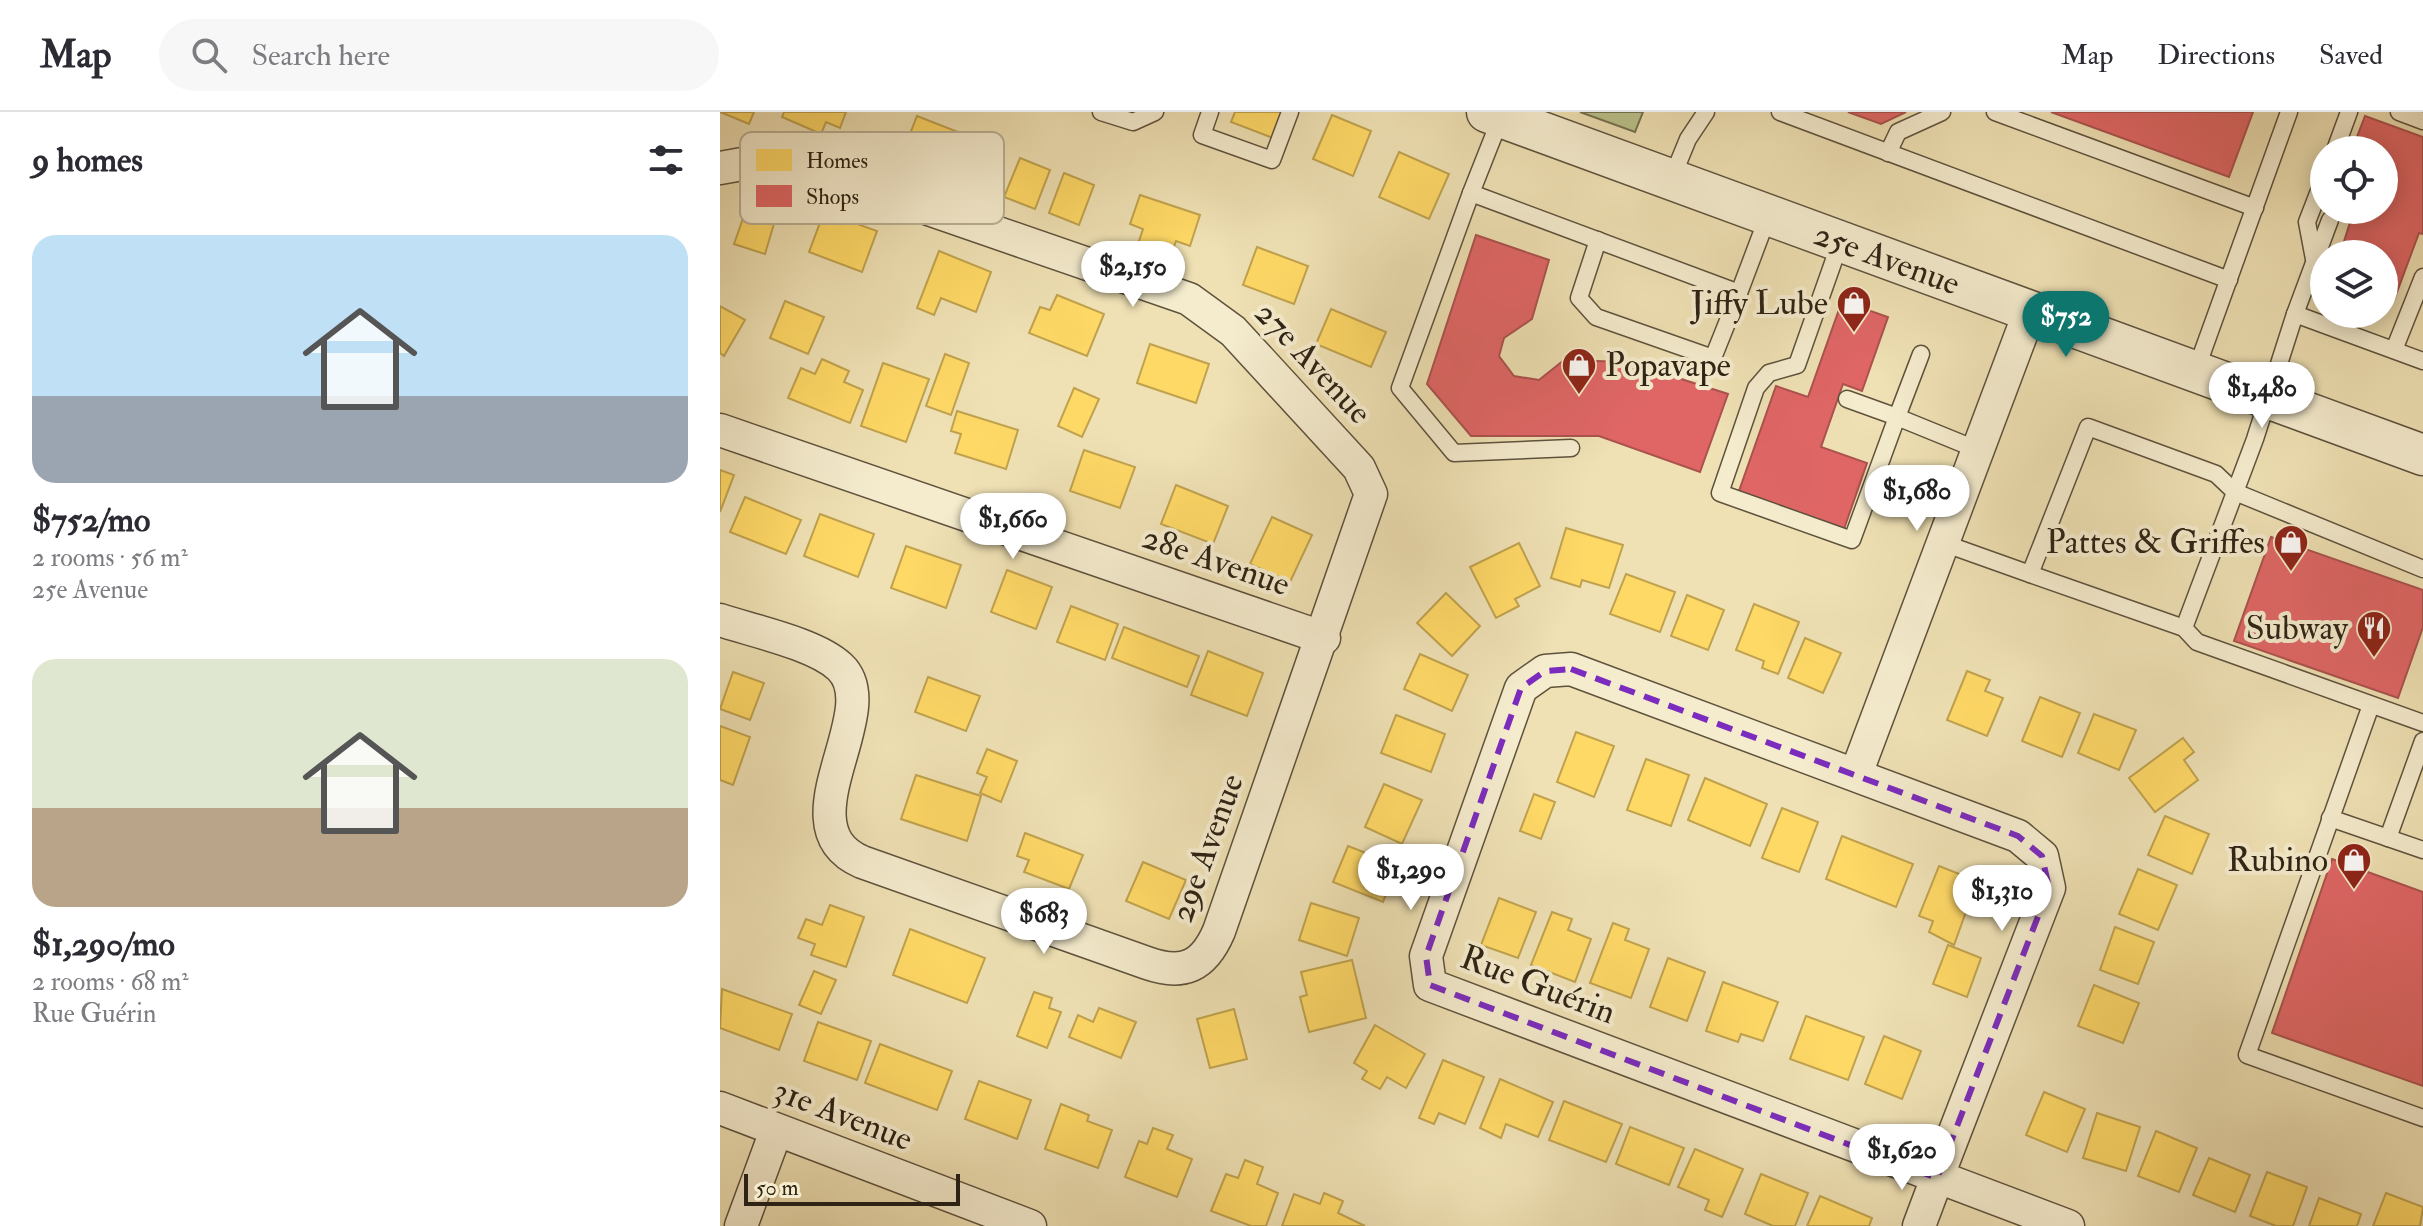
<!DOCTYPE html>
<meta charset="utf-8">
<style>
:root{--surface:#fff;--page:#f7f7f7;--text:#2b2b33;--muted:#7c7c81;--line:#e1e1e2;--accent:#0f766e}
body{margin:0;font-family:"IM FELL Double Pica",serif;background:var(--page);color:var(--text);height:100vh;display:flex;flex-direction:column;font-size:30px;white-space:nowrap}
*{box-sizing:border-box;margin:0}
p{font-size:26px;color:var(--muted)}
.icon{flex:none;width:44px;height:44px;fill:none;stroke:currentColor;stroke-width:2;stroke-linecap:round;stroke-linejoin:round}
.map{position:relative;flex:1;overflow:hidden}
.sheet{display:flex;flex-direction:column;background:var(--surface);width:720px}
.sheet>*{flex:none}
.buttons{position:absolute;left:1590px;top:24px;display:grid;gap:16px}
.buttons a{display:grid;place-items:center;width:88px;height:88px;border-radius:50%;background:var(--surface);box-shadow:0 4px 20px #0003;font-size:40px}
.scale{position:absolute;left:24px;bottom:20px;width:216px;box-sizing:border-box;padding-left:8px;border:4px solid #2e2315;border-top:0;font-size:22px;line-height:28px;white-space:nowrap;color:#2e2315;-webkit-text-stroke:6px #f5ecce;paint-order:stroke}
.price{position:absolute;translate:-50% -68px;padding:0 18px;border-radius:28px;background:#fff;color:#222;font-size:26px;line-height:52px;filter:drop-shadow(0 2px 4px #0008)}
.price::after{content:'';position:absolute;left:50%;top:48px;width:24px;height:18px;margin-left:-12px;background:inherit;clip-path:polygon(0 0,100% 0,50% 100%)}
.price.current{background:var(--accent);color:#fff}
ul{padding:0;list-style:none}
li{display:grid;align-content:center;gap:16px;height:424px;padding:0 32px}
li span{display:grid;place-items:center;height:248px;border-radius:24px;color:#555}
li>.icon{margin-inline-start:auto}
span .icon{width:144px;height:144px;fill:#fffc;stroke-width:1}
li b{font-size:34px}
h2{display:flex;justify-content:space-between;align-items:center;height:96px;padding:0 32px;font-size:34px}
header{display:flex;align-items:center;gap:48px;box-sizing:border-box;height:112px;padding:0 40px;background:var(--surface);border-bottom:2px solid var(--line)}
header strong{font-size:38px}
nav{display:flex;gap:44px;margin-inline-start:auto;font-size:28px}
.search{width:560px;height:72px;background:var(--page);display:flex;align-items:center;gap:20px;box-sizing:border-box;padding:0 28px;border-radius:44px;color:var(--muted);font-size:30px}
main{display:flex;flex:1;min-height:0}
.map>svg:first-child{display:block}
</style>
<header>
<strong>Map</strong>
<div class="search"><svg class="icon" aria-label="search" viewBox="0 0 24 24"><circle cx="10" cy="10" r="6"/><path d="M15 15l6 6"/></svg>Search here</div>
<nav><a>Map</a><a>Directions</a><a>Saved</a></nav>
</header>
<main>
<section class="sheet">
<h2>9 homes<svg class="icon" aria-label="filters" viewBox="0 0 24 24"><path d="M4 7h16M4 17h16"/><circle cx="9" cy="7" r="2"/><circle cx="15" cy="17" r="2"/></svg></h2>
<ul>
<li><span style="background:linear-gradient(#bfe0f5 65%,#9aa5b1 0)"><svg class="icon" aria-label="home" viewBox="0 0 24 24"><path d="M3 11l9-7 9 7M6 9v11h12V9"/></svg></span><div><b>$752/mo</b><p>2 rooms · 56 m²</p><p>25e Avenue</p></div></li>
<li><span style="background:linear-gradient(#dfe7d0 60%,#b9a48a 0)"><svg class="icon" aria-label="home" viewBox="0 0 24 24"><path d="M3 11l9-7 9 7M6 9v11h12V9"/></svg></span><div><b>$1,290/mo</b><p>2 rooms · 68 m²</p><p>Rue Guérin</p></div></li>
</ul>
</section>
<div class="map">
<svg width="1703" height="1114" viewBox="0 0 1703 1114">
<rect width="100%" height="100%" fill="#efe1b4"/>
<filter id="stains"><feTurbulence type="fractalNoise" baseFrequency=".0025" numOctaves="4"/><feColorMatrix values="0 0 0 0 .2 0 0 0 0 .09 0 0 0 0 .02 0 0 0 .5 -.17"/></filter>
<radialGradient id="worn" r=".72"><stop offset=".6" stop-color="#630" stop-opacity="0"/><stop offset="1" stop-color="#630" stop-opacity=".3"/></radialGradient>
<polygon fill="#bac28c" stroke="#747250" stroke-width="2" points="860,0 923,0 915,20"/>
<g fill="#ffd966" stroke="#c0a24e" stroke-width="2">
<polygon points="0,0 34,0 29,12"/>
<polygon points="64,0 126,0 120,16 106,10 101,22 62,5"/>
<polygon points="515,0 563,0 553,26 511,10"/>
<polygon points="612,3 651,19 633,64 593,47"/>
<polygon points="197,4 256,27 245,54 235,50 229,67 195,54 199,43 184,37"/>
<polygon points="679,40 729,62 709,107 659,85"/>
<polygon points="300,46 330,58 315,97 284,85"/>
<polygon points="344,61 374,73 359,113 329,101"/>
<polygon points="420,83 480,103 470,134 456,129 451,143 418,132 423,117 410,112"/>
<polygon points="27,95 56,105 45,142 14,132"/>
<polygon points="104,100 157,119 142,160 89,140"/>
<polygon points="537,135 588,154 574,192 523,173"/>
<polygon points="219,139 271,160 256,200 221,186 214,203 197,196"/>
<polygon points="337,183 384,202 367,244 309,221 320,195 330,198"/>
<polygon points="65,189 104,205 88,242 50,226"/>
<polygon points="0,194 25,208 4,244 0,241"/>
<polygon points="611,197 666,220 651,255 596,232"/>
<polygon points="430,232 489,252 476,291 417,271"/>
<polygon points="225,242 249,251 231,303 206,294"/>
<polygon points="102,247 129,259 124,270 143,278 130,311 68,286 81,256 95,262"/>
<polygon points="163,251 209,267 186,330 141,314"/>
<polygon points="354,276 379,287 362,325 338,314"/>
<polygon points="237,299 298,318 286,357 235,341 241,322 231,319"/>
<polygon points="364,338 415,355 400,396 350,379"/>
<polygon points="0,358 14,363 0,400"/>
<polygon points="456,373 508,394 493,432 441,412"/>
<polygon points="25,385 81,408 66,442 10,420"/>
<polygon points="100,402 154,422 138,465 84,444"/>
<polygon points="552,405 592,423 570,470 530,452"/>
<polygon points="846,416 903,433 889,476 862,468 860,475 831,466"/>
<polygon points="799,431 820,474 795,487 799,494 776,506 750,455"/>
<polygon points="186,434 241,453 226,496 171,476"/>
<polygon points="287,458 332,475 316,517 271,500"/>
<polygon points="906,462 955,480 940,520 890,502"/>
<polygon points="726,481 760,514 732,544 697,511"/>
<polygon points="967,483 1004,498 988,538 951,524"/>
<polygon points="1034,492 1079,510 1058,562 1042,556 1044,549 1016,538"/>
<polygon points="351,494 398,512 385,548 337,530"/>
<polygon points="404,515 479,544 467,575 392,546"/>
<polygon points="1085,526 1121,541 1103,581 1068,566"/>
<polygon points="488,539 543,561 527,604 471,583"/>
<polygon points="700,542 748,563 732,599 684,577"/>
<polygon points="1247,559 1270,568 1265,579 1283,586 1267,624 1227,608"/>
<polygon points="13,560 44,571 30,608 0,597"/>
<polygon points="208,565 260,584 246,619 195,600"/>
<polygon points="1320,585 1360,601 1342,645 1302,629"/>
<polygon points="1374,602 1416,618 1399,658 1358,641"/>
<polygon points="676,603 725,622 711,660 661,641"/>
<polygon points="0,614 30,625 13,673 0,668"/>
<polygon points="856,620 894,634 874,685 837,670"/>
<polygon points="1463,626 1474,640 1464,648 1478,668 1435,700 1409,666"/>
<polygon points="267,637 297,649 281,690 260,681 267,665 257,661"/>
<polygon points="926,647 969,663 951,714 907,698"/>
<polygon points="196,663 261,684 247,729 181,707"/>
<polygon points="985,666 1047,692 1030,734 968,708"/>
<polygon points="664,672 702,688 682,732 645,715"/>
<polygon points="814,682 835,690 821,727 800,719"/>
<polygon points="1062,696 1098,710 1079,760 1042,746"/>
<polygon points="1445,704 1489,722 1472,762 1428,743"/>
<polygon points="305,721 363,743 349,777 304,760 309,748 297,744"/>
<polygon points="1122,724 1193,752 1176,795 1106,767"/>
<polygon points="628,734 677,753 663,790 613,770"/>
<polygon points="423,750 466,768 449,807 406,789"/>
<polygon points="1219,754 1257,769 1234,833 1209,820 1213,809 1199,804"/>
<polygon points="1418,757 1457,773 1438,818 1399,802"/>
<polygon points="779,786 816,800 798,846 761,833"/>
<polygon points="591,791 639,806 627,844 579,828"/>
<polygon points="110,793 144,805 126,855 91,843 95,832 78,826 86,807 102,813"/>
<polygon points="832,800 852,807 848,818 871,827 855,870 811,853"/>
<polygon points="893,811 909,817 905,828 929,837 911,886 870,871"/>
<polygon points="1395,815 1434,830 1418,872 1380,858"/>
<polygon points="190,817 265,846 247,891 173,863"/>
<polygon points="1228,833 1261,846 1247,885 1213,872"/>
<polygon points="948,846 985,860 967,909 930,895"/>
<polygon points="632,848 646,906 589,920 580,885 587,883 581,860"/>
<polygon points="94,859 116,868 101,902 79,893"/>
<polygon points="1003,870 1058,890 1043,929 1021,922 1018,930 986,919"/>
<polygon points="1374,873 1419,891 1403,931 1358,914"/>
<polygon points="2,877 72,902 59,938 0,916"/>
<polygon points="314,880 332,886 329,896 341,900 327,936 297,924"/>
<polygon points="379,896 416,910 401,946 349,925 358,903 373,910"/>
<polygon points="514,897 527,947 490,956 477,907"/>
<polygon points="1086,904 1144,925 1128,968 1070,947"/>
<polygon points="98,910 151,929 137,968 84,949"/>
<polygon points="655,913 705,942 686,976 667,965 660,977 642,967 647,959 634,951"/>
<polygon points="1164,924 1201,939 1182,987 1145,972"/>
<polygon points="160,932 232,959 217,998 145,971"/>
<polygon points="723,948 764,965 745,1012 719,1001 714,1012 699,1006"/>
<polygon points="780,967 833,990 818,1025 786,1012 781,1026 760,1016"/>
<polygon points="259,969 311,988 297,1027 245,1007"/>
<polygon points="1324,980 1365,997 1347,1040 1306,1023"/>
<polygon points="844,989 902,1012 886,1050 829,1028"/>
<polygon points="341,992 369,1003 367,1009 392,1018 378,1056 325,1037"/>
<polygon points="1377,1001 1420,1015 1406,1059 1363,1046"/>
<polygon points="910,1015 964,1036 949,1073 896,1052"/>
<polygon points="433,1016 453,1023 447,1037 472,1047 457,1085 405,1065 419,1029 427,1032"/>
<polygon points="1436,1019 1477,1036 1459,1080 1418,1064"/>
<polygon points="975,1037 1023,1057 1002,1105 985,1098 989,1088 958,1075"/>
<polygon points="1489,1046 1530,1063 1515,1100 1473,1083"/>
<polygon points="525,1048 543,1055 537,1072 558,1081 546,1114 531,1114 491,1099 506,1062 518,1066"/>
<polygon points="1547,1060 1587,1075 1573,1114 1556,1114 1530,1104"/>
<polygon points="1041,1062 1088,1081 1075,1114 1053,1114 1025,1102"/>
<polygon points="604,1081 623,1089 618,1101 645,1114 562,1114 574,1082 600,1092"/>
<polygon points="1666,1081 1703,1095 1700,1114 1653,1114"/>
<polygon points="1100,1084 1152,1106 1149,1114 1087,1114"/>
<polygon points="1599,1086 1641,1102 1637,1114 1589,1114"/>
</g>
<g fill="#e06666" stroke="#ab524e" stroke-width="2">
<polygon points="1128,0 1186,0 1161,12"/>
<polygon points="1331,0 1533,0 1509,65"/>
<polygon points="1645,4 1703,25 1703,122 1699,121 1674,188 1664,185 1664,142 1620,142 1634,98 1664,98 1664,38 1632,38"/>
<polygon points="756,123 829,148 812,207 784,226 779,244 794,264 819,268 844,248 908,250 1008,282 980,360 879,324 751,324 707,272"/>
<polygon points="1122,189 1168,205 1142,279 1123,272 1101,335 1147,351 1124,417 1019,379 1056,274 1088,285"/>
<polygon points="1551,425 1703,478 1703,515 1678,586 1514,529"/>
<polygon points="1612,747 1703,780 1703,974 1552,921"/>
</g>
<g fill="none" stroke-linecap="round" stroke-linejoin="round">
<g stroke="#5e523d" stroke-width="19">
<g id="service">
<polyline points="381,0 413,10 435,0"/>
<polyline points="490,0 482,23 552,48 570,0"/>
<polyline points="1060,0 1509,168"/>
<polyline points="1275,0 1535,96"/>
<polyline points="1679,0 1703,9"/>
<polyline points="781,5 751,81 1019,181 1048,104"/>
<polyline points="1615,38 1629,0"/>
<polyline points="1168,41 1178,20 1222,0"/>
<polyline points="952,66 968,27 986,0"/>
<polyline points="751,81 680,276 734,341 851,336"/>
<polyline points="878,128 859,186 876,205 993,246 1019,181"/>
<polyline points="1120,131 1077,253 1049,261 1036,276 1000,381 1132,428 1177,305 1258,338"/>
<polyline points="1594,147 1587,110 1604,66"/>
<polyline points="1575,202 1610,108"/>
<polyline points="1674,238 1703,165"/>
<polyline points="1476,258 1569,0"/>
<polyline points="1127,287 1177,305 1201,242"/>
<polyline points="1223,431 1310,462 1368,315 1496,362 1515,380 1703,457"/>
<polyline points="1310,462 1464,516 1477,530 1703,611"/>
<polyline points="1464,516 1535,327 1575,202 1703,249"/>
<polyline points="1651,593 1527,943 1703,1006"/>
<polyline points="1610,706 1703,738"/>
<polyline points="1668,726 1703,629"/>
</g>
</g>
<g stroke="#5e523d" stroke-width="35">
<g id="minor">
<path d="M0 56 39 49 84 54 469 187 513 219 639 356 651 382 499 819C484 854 464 864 427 851L142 750C59 714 167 599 120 555 96 532 33 519 0 508"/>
<polyline points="0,318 604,526"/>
<polyline points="1136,662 1310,199"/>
<polyline points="0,996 310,1114"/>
<polyline points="21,1114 56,1019"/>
<polyline points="1199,1114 1217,1066 1329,776 1322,744 1298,724 851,557 825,559 801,576 706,844 710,873 1348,1114"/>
</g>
</g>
<g stroke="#5e523d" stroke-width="43">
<g id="tertiary">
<path id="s1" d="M767 0 1703 343"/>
</g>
</g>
<use href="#service" stroke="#f5ecce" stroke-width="16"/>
<use href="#minor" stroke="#f5ecce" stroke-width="32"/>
<use href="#tertiary" stroke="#f5ecce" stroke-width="40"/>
</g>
<path fill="none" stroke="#7b2cbf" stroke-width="6" stroke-dasharray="16 10" stroke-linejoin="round" d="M851 557 1298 724 1322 744 1329 776 1217 1066 710 873 706 844 801 576 825 559Z"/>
<defs>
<g id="shop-pin" transform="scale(1.8)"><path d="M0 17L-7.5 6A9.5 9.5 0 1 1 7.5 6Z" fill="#8f2418" stroke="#f5ecce"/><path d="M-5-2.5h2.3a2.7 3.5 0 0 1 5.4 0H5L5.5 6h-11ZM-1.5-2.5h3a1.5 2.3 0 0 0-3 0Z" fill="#fff"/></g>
<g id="restaurant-pin" transform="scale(1.8)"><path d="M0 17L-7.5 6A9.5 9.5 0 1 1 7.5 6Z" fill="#8f2418" stroke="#f5ecce"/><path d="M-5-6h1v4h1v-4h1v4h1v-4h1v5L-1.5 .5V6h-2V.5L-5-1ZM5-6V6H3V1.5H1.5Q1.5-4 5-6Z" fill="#fff"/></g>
</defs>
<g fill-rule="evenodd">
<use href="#shop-pin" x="1134" y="191"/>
<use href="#shop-pin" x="859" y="253"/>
<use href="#shop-pin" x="1571" y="430"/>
<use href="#restaurant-pin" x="1654" y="516"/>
<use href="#shop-pin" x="1634" y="748"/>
</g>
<g text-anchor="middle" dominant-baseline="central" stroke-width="8" stroke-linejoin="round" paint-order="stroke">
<g font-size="34" fill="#2e2315" stroke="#f5ecce">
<text stroke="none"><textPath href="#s1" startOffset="426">25e Avenue</textPath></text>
<text transform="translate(593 251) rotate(47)">27e Avenue</text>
<text transform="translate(496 449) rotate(19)">28e Avenue</text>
<text transform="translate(487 736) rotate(-70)">29e Avenue</text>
<text transform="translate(818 873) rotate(21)">Rue Guérin</text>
<text transform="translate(123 1003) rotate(21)">31e Avenue</text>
</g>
<g font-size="34" fill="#2e2315" stroke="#f5ecce" text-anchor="end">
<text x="1108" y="191">Jiffy Lube</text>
<text x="885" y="253" text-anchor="start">Popavape</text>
<text x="1545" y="430">Pattes &amp; Griffes</text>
<text x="1628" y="516">Subway</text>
<text x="1608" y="748">Rubino</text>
</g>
</g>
<rect x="20" y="20" width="264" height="92" rx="12" fill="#f5ecce" stroke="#b9b096" stroke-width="2"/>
<rect x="36" y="37" width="36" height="22" fill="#ffd966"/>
<rect x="36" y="73" width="36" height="22" fill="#e06666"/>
<g font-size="22" fill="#2e2315">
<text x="86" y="56">Homes</text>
<text x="86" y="92">Shops</text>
</g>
<rect width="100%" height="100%" filter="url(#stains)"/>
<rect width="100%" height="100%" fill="url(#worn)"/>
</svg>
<div class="buttons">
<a><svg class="icon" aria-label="locate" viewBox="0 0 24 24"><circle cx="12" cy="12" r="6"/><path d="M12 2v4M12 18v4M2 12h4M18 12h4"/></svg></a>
<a><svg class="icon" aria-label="layers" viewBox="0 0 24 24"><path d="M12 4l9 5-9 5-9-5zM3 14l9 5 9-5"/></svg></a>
</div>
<div class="scale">50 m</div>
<b class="price" style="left:413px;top:197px">$2,150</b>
<b class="price current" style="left:1346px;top:247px">$752</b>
<b class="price" style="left:1542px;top:318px">$1,480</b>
<b class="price" style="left:1197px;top:421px">$1,680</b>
<b class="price" style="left:293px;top:449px">$1,660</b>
<b class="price" style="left:691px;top:800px">$1,290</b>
<b class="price" style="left:1282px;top:821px">$1,310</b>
<b class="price" style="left:324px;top:844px">$683</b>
<b class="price" style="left:1182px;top:1080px">$1,620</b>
</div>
</main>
